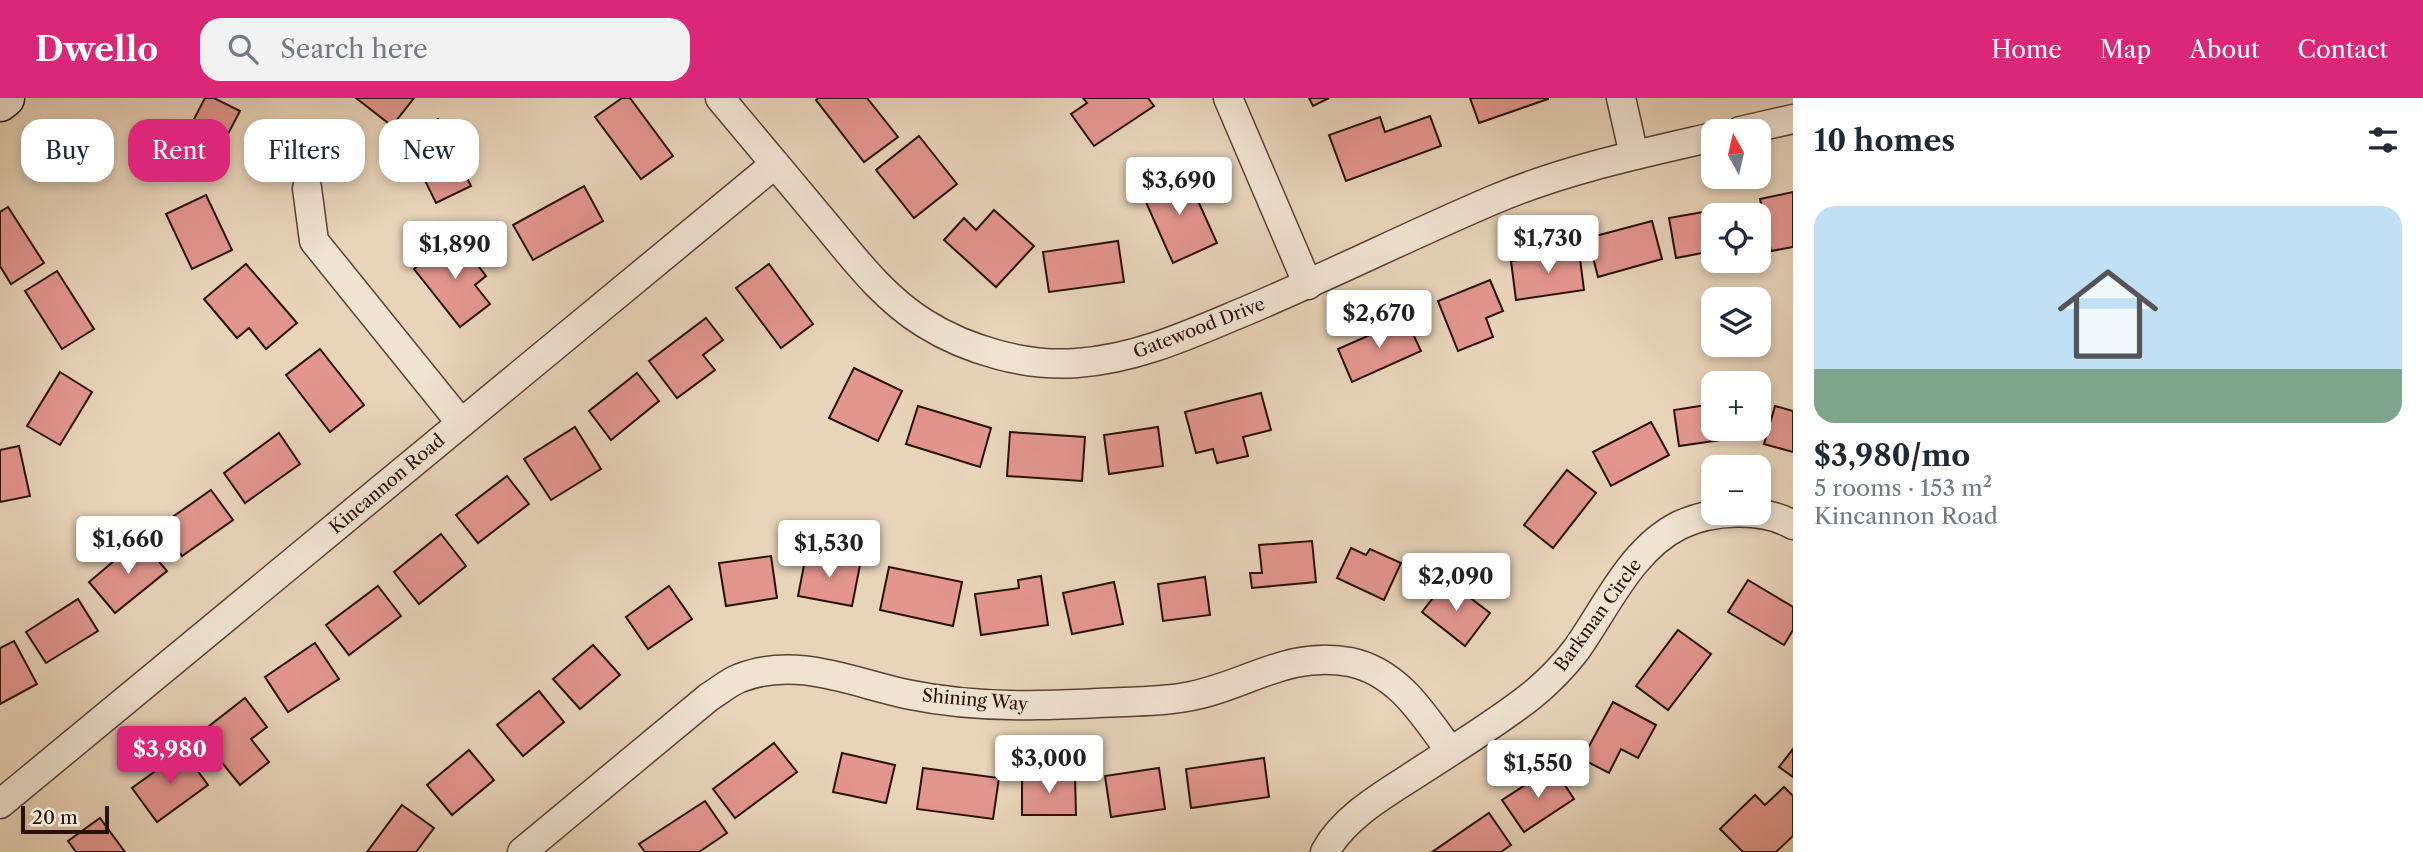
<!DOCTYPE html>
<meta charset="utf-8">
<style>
:root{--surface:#fff;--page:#f2f2f3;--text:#1f2937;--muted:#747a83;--line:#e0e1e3;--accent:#db2777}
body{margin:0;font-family:"Libre Caslon Text",serif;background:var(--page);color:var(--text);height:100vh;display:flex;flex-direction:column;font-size:26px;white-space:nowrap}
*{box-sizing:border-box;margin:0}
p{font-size:23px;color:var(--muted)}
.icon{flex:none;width:38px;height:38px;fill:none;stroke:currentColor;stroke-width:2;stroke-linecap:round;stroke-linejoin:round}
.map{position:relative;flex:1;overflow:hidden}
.sheet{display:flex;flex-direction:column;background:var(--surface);width:630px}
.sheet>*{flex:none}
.top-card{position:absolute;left:21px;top:21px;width:665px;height:63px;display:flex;gap:14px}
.needle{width:46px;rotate:352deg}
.tools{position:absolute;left:1701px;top:21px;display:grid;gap:14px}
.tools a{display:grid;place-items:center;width:70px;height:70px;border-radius:14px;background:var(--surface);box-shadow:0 4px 10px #0003;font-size:35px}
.scale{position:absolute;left:21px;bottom:18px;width:88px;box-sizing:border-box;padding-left:7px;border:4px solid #2a1106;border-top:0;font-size:19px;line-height:24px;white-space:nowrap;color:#2a1106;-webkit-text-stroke:5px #f0e3d2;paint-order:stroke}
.price{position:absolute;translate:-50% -60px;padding:0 16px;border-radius:7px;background:#fff;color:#222;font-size:23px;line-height:46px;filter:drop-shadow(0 2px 4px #0008)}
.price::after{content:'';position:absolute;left:50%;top:42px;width:21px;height:16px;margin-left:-10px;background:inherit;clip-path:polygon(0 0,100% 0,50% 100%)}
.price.selected{background:var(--accent);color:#fff}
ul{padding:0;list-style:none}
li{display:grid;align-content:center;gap:14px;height:371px;padding:0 21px}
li+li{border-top:2px solid var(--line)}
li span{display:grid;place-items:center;height:217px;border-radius:21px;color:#555}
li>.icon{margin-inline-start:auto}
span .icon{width:126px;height:126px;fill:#fffc;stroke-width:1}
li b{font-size:30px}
h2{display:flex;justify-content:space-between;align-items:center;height:84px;padding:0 21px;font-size:30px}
.pill{padding:0 24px;border-radius:21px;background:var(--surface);box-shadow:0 4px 10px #0003;font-size:24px;line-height:63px}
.pill.selected{background:var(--accent);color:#fff}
header{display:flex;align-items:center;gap:42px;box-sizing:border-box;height:98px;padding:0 35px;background:var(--accent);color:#fff}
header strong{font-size:33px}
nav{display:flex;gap:38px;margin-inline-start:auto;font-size:24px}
.search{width:490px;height:63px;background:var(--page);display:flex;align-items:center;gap:18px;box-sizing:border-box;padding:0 24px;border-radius:21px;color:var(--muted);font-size:26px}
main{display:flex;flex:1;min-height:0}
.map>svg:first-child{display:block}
</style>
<header>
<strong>Dwello</strong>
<div class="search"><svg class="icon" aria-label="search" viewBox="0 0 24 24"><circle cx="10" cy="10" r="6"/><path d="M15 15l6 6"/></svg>Search here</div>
<nav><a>Home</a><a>Map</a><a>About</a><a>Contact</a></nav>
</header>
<main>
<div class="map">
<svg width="1793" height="754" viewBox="0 0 1793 754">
<rect width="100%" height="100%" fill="#e8d4b9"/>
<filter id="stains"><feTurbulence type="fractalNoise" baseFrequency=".00286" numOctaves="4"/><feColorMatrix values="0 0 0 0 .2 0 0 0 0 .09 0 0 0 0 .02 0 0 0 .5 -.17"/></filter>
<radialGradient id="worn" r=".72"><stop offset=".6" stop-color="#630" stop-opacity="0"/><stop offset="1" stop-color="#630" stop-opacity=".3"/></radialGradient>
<g fill="#e3968e" stroke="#2a1106" stroke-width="2">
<polygon points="205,0 214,0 240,13 204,82 171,65"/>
<polygon points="356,0 414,0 392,28"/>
<polygon points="622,0 630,0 673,58 641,81 595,19"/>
<polygon points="818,0 867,0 898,39 864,64 816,2"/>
<polygon points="1083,0 1148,0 1154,8 1094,48 1071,16 1087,5"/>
<polygon points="1309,0 1329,0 1313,8"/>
<polygon points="1470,0 1548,0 1548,1 1479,25"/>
<polygon points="1430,18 1441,48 1346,83 1329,37 1380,19 1385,34"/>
<polygon points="438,21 471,88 436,105 403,38"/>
<polygon points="919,38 957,86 914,120 876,72"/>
<polygon points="1185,74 1217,145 1173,165 1141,93"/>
<polygon points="584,88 603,123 533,162 513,127"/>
<polygon points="1793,94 1793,149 1771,153 1760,101"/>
<polygon points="206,97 232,152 192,171 166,116"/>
<polygon points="1743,107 1744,117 1713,117 1713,153 1676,160 1669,120"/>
<polygon points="8,109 44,165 11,186 0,168 0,114"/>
<polygon points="994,112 1034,148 996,189 944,142 964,120 976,132"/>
<polygon points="1652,123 1662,161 1598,179 1588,140"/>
<polygon points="456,139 486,178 475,187 490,206 460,229 414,171"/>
<polygon points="1118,143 1124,184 1049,194 1043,154"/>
<polygon points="1579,153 1584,192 1516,202 1511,163"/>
<polygon points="246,166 297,225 266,251 249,230 237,240 204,201"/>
<polygon points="769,166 813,226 781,250 736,190"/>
<polygon points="57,173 94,231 62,251 25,193"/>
<polygon points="1490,182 1503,213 1486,220 1493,239 1458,253 1438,203"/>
<polygon points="706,220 723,242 703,257 715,272 677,300 649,263"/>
<polygon points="1406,221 1421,253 1352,284 1338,251"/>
<polygon points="320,251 364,307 330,334 286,277"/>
<polygon points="854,270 902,293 878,343 829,320"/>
<polygon points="60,274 92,294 60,347 27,328"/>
<polygon points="637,275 659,303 611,342 589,313"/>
<polygon points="1261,295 1271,332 1243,339 1248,358 1217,365 1213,351 1196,355 1185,314"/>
<polygon points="1713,306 1713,331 1749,331 1749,338 1679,348 1674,312"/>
<polygon points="918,308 991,330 980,369 906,346"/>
<polygon points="1775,308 1793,313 1793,354 1764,346"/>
<polygon points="1651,324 1669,357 1611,388 1593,354"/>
<polygon points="575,329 601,371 551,402 524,361"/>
<polygon points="1158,329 1163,368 1109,376 1104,337"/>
<polygon points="1010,334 1085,339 1082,383 1007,378"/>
<polygon points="279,335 300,366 245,405 224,375"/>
<polygon points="19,348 30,398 0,404 0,352"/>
<polygon points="1567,372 1596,395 1553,450 1524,427"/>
<polygon points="507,378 529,406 478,445 456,417"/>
<polygon points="211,392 233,422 182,458 161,427"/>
<polygon points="441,436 466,468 419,506 394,474"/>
<polygon points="140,441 167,473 115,515 89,484"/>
<polygon points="1312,443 1316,484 1252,490 1250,475 1262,475 1259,447"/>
<polygon points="1351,450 1366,457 1370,451 1401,465 1384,502 1337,480"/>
<polygon points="806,457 860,467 852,508 798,498"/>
<polygon points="771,458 777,500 726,508 719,465"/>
<polygon points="889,469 962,484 953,528 880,512"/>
<polygon points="1041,478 1048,527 981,537 975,496 1019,490 1018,482"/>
<polygon points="1205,479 1210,517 1163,523 1158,486"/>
<polygon points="1447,482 1490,515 1465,548 1422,514"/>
<polygon points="1748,482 1793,509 1793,532 1784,547 1728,514"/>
<polygon points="1114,484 1123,526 1072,536 1063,495"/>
<polygon points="378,488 401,518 349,557 326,527"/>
<polygon points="669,488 692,521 648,551 626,519"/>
<polygon points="78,501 98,533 46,565 26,534"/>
<polygon points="1678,532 1711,556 1668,612 1636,588"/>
<polygon points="14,543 37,586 0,606 0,550"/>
<polygon points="315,545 339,581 288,614 265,579"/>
<polygon points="593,547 620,577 580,611 553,581"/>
<polygon points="539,593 564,624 523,658 497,627"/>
<polygon points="245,600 267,629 251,641 269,664 240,687 199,636"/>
<polygon points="1613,604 1656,627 1638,660 1621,651 1609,675 1582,661"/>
<polygon points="774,645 797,674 735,720 713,691"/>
<polygon points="1793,651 1793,679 1779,669"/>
<polygon points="469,652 494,682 452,717 427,687"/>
<polygon points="183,653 208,687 157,724 132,690"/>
<polygon points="842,655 895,667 886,705 833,694"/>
<polygon points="1264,660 1269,699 1191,710 1186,671"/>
<polygon points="1553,669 1574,701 1524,734 1502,702"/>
<polygon points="923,670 999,680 993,721 917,711"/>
<polygon points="1159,670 1165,711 1111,719 1105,678"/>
<polygon points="1022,677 1075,677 1076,717 1022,717"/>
<polygon points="1784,689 1793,698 1793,738 1776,754 1743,754 1720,731 1755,697 1765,707"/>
<polygon points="705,703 727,735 699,754 645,754 639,746"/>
<polygon points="402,707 434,730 416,754 367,754"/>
<polygon points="1489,715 1511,747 1501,754 1432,754"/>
<polygon points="100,720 125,754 76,754 68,743"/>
</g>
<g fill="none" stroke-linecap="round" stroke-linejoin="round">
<g stroke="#5a4233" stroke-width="31">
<g id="minor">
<path d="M720 0C756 43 791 85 827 128 856 163 884 200 924 225 967 252 1026 269 1077 265 1134 261 1184 239 1236 217 1323 181 1406 139 1493 102 1563 72 1639 56 1713 39"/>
<polyline points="1228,0 1308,187"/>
<polyline points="1621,0 1634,57"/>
<polyline points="1740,33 1793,21"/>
<polyline points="307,90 314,143 461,325"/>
<polyline points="0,706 775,66"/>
<path d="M522 754 709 599C719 593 729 584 740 580 796 558 851 584 906 596 949 605 994 608 1038 607 1066 607 1094 605 1123 604 1144 603 1165 603 1186 599 1245 589 1287 552 1350 564 1398 574 1423 616 1450 653"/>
<path d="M1325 754C1342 722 1378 700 1408 681 1449 654 1493 628 1531 598 1547 585 1563 569 1576 552 1606 510 1631 451 1680 427 1712 412 1762 409 1793 427"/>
</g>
</g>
<g stroke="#2a1106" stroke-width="41">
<polyline id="secondary" points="0,4 5,0"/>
</g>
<use href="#minor" stroke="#f0e3d2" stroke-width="28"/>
<use href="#secondary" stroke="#f0e3d2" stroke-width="38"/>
</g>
<g text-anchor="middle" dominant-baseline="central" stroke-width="6" stroke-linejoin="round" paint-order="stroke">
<g font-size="18" fill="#2a1106" stroke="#f0e3d2">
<text transform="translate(1199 230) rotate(-21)">Gatewood Drive</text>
<text transform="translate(387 386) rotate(-40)">Kincannon Road</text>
<text transform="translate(1598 517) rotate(-54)">Barkman Circle</text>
<text transform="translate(975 602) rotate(5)">Shining Way</text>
</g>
</g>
<rect width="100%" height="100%" filter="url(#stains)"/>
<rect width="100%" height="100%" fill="url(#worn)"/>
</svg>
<div class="tools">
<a><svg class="needle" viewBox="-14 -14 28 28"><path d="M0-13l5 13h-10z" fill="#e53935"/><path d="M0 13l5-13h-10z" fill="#747a83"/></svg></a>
<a><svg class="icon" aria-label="locate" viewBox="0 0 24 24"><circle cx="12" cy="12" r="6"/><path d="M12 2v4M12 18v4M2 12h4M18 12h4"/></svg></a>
<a><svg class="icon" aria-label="layers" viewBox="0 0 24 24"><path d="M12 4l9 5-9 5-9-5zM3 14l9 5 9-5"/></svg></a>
<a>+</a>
<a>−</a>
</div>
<div class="scale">20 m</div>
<b class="price" style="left:1179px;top:119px">$3,690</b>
<b class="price" style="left:1548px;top:177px">$1,730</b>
<b class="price" style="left:455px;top:183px">$1,890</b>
<b class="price" style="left:1379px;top:252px">$2,670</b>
<b class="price" style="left:128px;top:478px">$1,660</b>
<b class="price" style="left:829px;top:482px">$1,530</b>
<b class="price" style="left:1456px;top:515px">$2,090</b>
<b class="price selected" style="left:170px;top:688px">$3,980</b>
<b class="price" style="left:1049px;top:697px">$3,000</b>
<b class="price" style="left:1538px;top:702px">$1,550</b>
<div class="top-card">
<a class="pill">Buy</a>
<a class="pill selected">Rent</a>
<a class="pill">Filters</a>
<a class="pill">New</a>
</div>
</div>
<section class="sheet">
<h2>10 homes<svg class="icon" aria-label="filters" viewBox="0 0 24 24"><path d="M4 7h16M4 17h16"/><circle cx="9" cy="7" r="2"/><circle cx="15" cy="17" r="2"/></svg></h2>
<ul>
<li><span style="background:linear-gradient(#bfe0f5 75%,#7fa58c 0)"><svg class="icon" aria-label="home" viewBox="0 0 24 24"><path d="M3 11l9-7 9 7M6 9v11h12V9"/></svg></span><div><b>$3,980/mo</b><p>5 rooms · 153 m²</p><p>Kincannon Road</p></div></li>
</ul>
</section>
</main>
